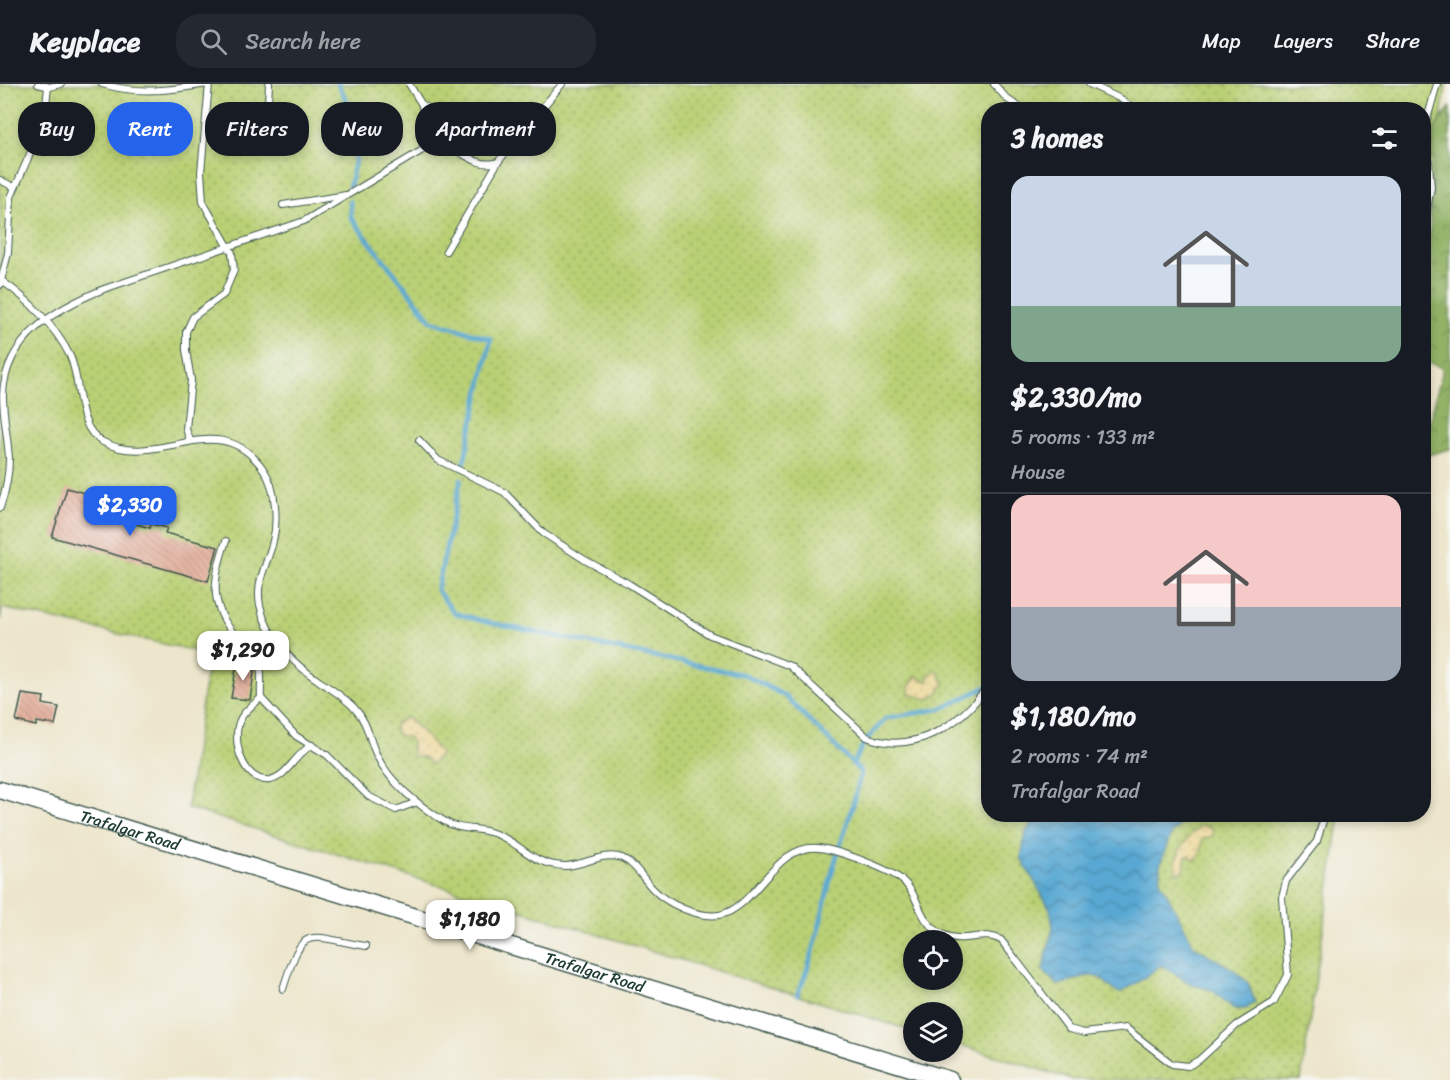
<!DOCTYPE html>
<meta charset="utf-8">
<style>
:root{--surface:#171b24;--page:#242831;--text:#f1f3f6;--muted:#9ea1a6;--line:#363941;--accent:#2563eb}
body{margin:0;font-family:Sriracha,sans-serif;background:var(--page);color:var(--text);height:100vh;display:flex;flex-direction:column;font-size:22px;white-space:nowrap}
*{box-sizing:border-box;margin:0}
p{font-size:20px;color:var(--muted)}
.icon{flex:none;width:33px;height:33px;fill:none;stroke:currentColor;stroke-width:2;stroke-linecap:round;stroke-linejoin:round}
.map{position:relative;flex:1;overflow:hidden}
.panel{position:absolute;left:981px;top:18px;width:450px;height:720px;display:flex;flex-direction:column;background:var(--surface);border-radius:24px;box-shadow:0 3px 9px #0003}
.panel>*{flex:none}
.banner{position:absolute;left:18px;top:18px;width:570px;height:54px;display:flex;gap:12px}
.controls{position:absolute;left:903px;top:846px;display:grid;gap:12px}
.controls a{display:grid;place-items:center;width:60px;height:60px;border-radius:50%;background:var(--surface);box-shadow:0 3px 9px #0003;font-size:30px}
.price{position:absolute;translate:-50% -51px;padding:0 14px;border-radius:12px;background:#fff;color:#222;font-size:20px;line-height:39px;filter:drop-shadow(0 2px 3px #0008)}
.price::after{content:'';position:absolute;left:50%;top:36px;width:18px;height:14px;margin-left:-9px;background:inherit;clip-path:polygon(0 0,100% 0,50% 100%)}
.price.selected{background:var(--accent);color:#fff}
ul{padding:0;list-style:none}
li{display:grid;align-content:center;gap:12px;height:318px;padding:0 30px}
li+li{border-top:2px solid var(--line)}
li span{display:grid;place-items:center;height:186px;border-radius:18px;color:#555}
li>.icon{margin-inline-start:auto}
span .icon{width:108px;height:108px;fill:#fffc;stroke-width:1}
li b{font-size:26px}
h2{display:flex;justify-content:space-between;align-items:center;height:72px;padding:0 30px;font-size:26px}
.tag{padding:0 21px;border-radius:24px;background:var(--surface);box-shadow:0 3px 9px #0003;font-size:21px;line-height:54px}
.tag.selected{background:var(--accent);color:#fff}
header{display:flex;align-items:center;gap:36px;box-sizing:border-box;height:84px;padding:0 30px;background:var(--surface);border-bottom:2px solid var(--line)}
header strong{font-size:28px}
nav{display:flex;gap:33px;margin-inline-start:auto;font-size:21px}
.search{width:420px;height:54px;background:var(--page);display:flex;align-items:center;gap:15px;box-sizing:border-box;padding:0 21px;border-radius:24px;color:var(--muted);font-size:22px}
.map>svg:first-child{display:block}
</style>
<header>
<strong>Keyplace</strong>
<div class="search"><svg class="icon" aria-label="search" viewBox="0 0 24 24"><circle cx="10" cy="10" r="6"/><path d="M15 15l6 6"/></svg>Search here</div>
<nav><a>Map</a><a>Layers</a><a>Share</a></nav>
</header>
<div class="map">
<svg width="1450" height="996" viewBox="0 0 1450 996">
<defs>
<pattern id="grass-dots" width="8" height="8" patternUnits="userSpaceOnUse" patternTransform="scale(1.5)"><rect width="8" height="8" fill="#bad075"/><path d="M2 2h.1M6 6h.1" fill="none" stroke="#97aa61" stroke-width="1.8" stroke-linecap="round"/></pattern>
<pattern id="forest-crowns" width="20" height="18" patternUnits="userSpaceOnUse" patternTransform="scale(1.5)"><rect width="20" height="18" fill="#93b266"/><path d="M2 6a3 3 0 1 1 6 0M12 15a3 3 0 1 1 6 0" fill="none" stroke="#779255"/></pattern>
<pattern id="sand-dots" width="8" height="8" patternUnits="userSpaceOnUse" patternTransform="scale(1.5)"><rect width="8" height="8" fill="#eeda9e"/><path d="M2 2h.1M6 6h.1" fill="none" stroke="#ccbc89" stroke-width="1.8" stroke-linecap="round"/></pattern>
<pattern id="water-waves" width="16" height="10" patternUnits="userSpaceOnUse" patternTransform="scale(1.5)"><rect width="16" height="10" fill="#59a8d3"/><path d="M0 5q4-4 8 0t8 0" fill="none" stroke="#498aac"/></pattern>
<pattern id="building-back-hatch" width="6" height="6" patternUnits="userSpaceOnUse" patternTransform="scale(1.5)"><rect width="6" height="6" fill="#e3aa96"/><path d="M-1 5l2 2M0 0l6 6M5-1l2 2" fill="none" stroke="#b78c7b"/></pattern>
</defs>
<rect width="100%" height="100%" fill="#f6f6f2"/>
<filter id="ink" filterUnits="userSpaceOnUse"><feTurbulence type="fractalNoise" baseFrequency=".0167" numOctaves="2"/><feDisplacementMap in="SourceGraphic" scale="12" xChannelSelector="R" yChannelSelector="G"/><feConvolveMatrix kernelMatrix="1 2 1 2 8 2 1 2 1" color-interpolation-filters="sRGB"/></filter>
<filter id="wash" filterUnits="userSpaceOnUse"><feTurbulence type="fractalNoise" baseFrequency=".008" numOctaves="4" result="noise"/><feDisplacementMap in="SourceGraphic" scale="24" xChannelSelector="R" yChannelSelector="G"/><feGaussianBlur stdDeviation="1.35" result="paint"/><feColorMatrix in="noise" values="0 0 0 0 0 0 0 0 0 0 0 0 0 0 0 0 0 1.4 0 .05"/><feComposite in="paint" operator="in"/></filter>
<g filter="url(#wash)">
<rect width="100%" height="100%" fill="#ede6cc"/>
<path fill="url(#grass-dots)" stroke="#6c8654" stroke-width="1.5" fill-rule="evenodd" d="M0 0H1446L1424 153V26H988V730L1340 731 1301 996H1074L953 959 952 928H914L913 947 187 724 209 570 2 524 0 537ZM914 856H952V896H914Z"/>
<polygon fill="url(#forest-crowns)" stroke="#59784d" stroke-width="1.5" points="1450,23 1450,365 1424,372 1424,359 1443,284 1424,277 1424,221 1428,189 1434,45"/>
<g fill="url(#sand-dots)" stroke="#868c69" stroke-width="1.5">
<polygon points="938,587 944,601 937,610 928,615 910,610 909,603 916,592 928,598 930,590"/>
<path d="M406 634C416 638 432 660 441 670L432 680 423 673 412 672V658L408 653 398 652 395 646 396 639Z"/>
<path d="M1202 741 1212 744 1213 752 1202 755C1201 763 1203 771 1194 776L1190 772H1186L1184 787 1177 789C1170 772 1190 750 1202 741Z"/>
</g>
<path fill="url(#water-waves)" stroke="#3c7284" stroke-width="1.5" d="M1038 731H1189L1171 750 1160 781V796L1194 862 1234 886 1248 899 1255 918 1246 925H1234L1212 906 1193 901 1161 881 1140 897 1120 909C1111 905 1107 899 1100 894 1089 887 1070 900 1057 901L1043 886 1053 843 1050 825 1021 774 1026 748Z"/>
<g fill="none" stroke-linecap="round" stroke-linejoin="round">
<g stroke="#59a8d3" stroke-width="4.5">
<polyline points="338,0 362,47 349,103"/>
<polyline points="350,117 351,134 432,237 491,255 463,383"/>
<path d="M461 395 437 506 454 529 486 538 745 591 785 612 861 688C855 720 843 750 834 781 822 825 816 870 797 911"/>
<polyline points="853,680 864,659 886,634 941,625 986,603"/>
</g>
</g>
<g id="blocks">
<g fill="url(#building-back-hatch)">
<polygon points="67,404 112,417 108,432 150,444 151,440 167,444 165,449 218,463 208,497 52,453"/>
<polygon points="237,579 255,582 250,616 231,614"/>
<polygon points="22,610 44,613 43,620 59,623 55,641 37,638 36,642 16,637"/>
</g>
</g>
</g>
<g filter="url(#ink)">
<use href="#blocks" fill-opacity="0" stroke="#3e564b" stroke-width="1.5"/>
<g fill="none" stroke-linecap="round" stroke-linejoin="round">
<g stroke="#3e564b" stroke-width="8">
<g id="service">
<polyline points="38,0 50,3 61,0"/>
<path d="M102 0C139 11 171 6 208 0"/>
<polyline points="409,0 422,21 423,35 436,58"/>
<polyline points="994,0 1007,15 1024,26"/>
<polyline points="1089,0 1121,15 1135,26"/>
<path d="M422 21C440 29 446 40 448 59"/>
<polyline points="267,36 269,0"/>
<polyline points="0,96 14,103"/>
<polyline points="283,121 346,111"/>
<polyline points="1424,139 1431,104 1426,39 1437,0"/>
<polyline points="446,167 498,78"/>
<path d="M2 197C28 215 56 243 70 272 82 297 75 344 103 358 159 387 218 320 264 386 276 404 278 437 273 457 268 479 255 497 260 521 267 555 293 580 322 599 334 607 346 614 356 626 368 639 369 656 377 672 390 699 419 722 444 737 460 747 476 743 493 749 521 758 530 781 565 782 583 782 604 767 622 774 636 780 643 795 653 805 667 820 698 834 719 831 756 825 775 758 819 764 837 766 895 786 906 800 922 818 917 837 944 851 964 860 983 846 1001 856L1069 945 1084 949 1126 944 1172 980 1188 982 1199 976 1237 941 1274 918 1288 891 1282 813 1286 797 1317 757 1325 730"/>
<polyline points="0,201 8,169 11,113 44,38 48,3"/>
<polyline points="190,356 186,345 191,296 186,266 186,248 193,233 224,210 234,186 232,169 203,118 201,88 209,0"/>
<path d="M419 356 438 376 504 408 543 449 585 476 629 500 710 551 790 582 867 653C914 672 963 639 988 601"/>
<path d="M0 424C5 409 9 391 9 375 8 354 3 333 3 311 5 253 57 224 104 205L304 137 436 58C458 61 474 86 498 78L562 0"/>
<path d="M226 457C213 494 208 522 237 553 245 561 255 566 259 577 263 589 260 602 261 614L296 652 327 671 368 712 396 726 417 718"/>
<path d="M261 614C254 620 245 626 241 634 230 653 242 699 270 696 287 693 295 670 312 661"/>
<path d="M283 905C304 839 304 852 366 862"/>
</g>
</g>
<g stroke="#3e564b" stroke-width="19">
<g id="secondary">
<path id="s1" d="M0 706 950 996"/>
</g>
</g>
<use href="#service" stroke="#fff" stroke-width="6"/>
<use href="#secondary" stroke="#fff" stroke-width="16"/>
</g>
</g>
<g text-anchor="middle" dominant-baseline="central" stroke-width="4.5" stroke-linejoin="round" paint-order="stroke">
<g font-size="16" fill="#1f3d34" stroke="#f6f6f2">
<text stroke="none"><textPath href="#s1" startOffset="136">Trafalgar Road</textPath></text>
<text stroke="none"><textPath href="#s1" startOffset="622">Trafalgar Road</textPath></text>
</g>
</g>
</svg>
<div class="controls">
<a><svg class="icon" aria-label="locate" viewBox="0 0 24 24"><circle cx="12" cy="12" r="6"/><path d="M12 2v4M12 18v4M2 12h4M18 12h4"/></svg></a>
<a><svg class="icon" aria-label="layers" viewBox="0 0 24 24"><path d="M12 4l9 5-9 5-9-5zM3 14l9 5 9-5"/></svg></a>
</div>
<b class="price selected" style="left:130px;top:453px">$2,330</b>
<b class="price" style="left:243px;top:598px">$1,290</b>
<b class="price" style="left:470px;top:867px">$1,180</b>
<div class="banner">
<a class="tag">Buy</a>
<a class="tag selected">Rent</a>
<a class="tag">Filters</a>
<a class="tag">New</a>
<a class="tag">Apartment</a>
</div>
<section class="panel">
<h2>3 homes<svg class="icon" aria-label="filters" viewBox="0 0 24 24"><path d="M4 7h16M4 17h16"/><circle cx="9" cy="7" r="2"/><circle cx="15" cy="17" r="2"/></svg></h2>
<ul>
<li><span style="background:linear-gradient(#c9d6e8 70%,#7fa58c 0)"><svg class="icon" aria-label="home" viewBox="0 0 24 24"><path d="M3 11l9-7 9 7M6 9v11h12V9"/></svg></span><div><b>$2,330/mo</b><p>5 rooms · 133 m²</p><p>House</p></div></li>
<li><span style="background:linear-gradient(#f6c9c9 60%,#9aa5b1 0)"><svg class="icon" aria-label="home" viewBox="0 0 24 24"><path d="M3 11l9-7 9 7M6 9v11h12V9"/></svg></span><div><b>$1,180/mo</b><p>2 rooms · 74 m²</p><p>Trafalgar Road</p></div></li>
</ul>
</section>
</div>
